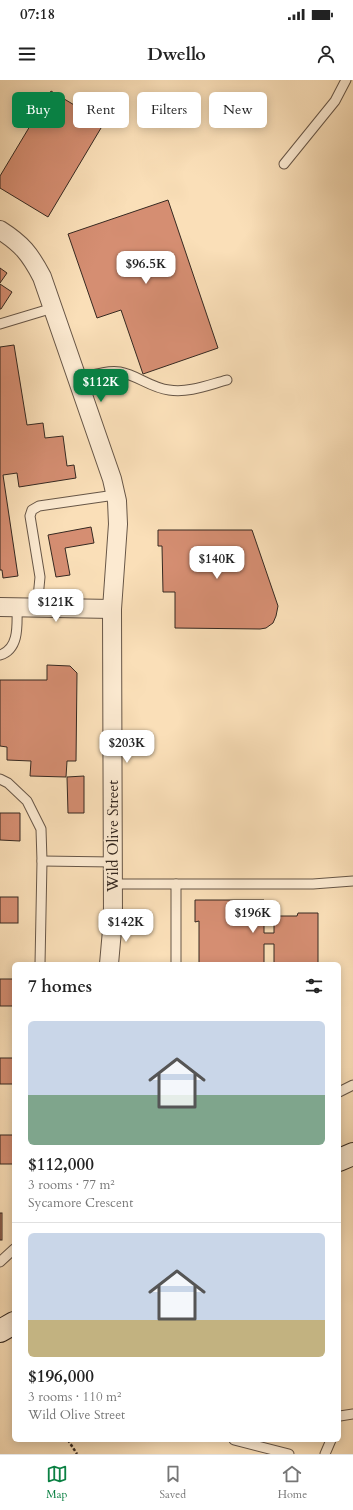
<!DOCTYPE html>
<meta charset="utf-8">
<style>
:root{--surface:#fff;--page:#f6f6f6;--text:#222;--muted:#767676;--line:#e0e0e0;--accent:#0b8043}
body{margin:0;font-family:Cardo,serif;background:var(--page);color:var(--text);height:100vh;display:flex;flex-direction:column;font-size:15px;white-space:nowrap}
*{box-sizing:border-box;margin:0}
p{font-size:13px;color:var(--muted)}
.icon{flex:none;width:22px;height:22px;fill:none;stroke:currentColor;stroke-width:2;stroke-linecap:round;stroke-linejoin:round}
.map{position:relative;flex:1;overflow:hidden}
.drawer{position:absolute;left:12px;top:882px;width:329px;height:480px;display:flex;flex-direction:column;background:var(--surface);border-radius:6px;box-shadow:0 2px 10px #0003}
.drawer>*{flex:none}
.guide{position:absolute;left:12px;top:12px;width:329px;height:36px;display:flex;gap:8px}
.price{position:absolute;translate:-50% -34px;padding:0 9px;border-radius:8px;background:#fff;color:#222;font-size:13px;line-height:26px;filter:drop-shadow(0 1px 2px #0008)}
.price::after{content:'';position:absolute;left:50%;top:24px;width:12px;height:9px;margin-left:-6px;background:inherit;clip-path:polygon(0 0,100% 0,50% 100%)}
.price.on{background:var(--accent);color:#fff}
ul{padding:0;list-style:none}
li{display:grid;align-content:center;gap:8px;height:212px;padding:0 16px}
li+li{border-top:1px solid var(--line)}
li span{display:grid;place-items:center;height:124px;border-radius:6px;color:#555}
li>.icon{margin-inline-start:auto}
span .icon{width:72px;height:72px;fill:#fffc;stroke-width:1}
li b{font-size:17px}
h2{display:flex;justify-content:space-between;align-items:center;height:48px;padding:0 16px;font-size:17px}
.chip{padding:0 14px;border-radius:6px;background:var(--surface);box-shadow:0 2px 10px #0003;font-size:14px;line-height:36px}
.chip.on{background:var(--accent);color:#fff}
.status{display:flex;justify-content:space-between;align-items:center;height:28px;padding:0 20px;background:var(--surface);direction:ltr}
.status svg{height:11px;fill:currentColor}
header{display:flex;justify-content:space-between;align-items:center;height:52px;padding:0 16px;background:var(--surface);font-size:18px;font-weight:800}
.tab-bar{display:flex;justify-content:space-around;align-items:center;height:56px;border-top:1px solid var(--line);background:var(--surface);font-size:11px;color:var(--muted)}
.tab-bar a{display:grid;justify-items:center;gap:2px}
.tab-bar .on{color:var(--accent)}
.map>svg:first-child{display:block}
</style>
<div class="status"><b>07:18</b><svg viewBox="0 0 49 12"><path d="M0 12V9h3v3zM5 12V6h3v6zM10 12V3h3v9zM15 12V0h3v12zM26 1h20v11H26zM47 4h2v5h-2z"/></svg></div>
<header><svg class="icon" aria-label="menu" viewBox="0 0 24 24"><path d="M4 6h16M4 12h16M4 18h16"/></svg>Dwello<svg class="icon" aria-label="person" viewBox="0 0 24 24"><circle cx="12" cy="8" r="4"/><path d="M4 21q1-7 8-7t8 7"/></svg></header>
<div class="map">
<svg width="353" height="1374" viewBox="0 0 353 1374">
<rect width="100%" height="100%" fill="#fadfb8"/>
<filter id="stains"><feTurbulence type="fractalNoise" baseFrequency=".005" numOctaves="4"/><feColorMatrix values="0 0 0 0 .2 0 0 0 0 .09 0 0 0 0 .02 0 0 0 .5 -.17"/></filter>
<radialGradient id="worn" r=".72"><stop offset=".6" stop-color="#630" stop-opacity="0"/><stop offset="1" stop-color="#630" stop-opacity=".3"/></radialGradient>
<g fill="#d58e72" stroke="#362921">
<polygon points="51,11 104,43 48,137 0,108 0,96"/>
<polygon points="168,120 218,268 143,294 121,230 97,238 68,154"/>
<polygon points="0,188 7,193 0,203"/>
<polygon points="0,204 12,212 1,229 0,229"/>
<polygon points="14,265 27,345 43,343 45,358 63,356 67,386 74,385 76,398 19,407 17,393 3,395 18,496 3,498 2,490 0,490 0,267"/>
<polygon points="91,447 94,463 65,468 70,495 56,497 48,455"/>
<polygon points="158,450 252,450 278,526 276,536 273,543 266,548 260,549 175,548 175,512 163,512 162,466 158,466"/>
<polygon points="47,585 70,586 77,593 76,681 67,681 66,697 30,696 31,681 7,680 7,667 0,666 0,600 47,600"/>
<polygon points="84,696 84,733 68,733 67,697"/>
<polygon points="0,733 20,733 20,761 0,760"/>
<rect x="0" y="817" width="18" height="26"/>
<polygon points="195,820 264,820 264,853 274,853 274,836 297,836 298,833 318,833 318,884 274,884 274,864 264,864 264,884 199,884 199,841 195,842"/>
<rect x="0" y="899" width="14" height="27"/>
<rect x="0" y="978" width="14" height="26"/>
<rect x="0" y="1055" width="14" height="29"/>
<rect x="0" y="1133" width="2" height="27"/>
</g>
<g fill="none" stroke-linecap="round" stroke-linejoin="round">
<g stroke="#675647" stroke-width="11">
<g id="lane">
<polyline points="284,84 335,21 346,0"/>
<polyline points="0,244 53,228"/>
<path d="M77 299C90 296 106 290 120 292 137 295 151 308 169 310 189 313 208 305 227 300"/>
<polyline points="37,528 40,497 30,436 32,430 39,426 115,415"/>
<path d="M0 575C20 569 17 543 17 527"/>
<polyline points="0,699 8,703 27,721 41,749 42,781 40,884"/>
<polyline points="42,781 113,782"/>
<polyline points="113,804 313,804 353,801"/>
<polyline points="176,804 176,884"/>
<polyline points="339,1012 353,1005"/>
<polyline points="0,1182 14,1169"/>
<polyline points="340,1336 353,1334"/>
<polyline points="234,1360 289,1374"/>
<polyline points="325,1374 331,1360"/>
</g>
</g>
<g stroke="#675647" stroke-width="20">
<g id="street">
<path d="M0 150C22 164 30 174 42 197L112 399 117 421 118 444 112 529 113 839 109 884"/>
<polyline points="0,527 112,529"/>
</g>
</g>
<g stroke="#362921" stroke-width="24">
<g id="secondary">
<polyline points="339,1080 353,1074"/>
<polyline points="0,1251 14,1243"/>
</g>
</g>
<polyline stroke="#362921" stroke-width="2.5" stroke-dasharray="3 2" stroke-linecap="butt" points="68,1360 77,1374"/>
<use href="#lane" stroke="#fcead1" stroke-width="9"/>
<use href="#street" stroke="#fcead1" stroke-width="18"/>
<use href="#secondary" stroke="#fcead1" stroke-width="22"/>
</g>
<g text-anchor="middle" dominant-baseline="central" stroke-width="4" stroke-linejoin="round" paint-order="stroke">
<g font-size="15" fill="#362921" stroke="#fcead1">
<text transform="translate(113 756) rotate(-90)">Wild Olive Street</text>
</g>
</g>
<rect width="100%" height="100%" filter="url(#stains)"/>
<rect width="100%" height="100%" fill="url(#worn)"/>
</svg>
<b class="price" style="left:146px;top:205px">$96.5K</b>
<b class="price on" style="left:101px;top:323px">$112K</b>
<b class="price" style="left:217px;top:500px">$140K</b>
<b class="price" style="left:56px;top:543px">$121K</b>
<b class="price" style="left:127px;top:684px">$203K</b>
<b class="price" style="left:253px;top:854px">$196K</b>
<b class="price" style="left:126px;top:863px">$142K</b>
<div class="guide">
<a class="chip on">Buy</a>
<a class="chip">Rent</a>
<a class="chip">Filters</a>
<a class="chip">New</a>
</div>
<section class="drawer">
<h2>7 homes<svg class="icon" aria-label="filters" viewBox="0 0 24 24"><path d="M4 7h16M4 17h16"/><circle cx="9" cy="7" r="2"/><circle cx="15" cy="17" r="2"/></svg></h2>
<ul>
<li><span style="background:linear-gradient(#c9d6e8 60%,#7fa58c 0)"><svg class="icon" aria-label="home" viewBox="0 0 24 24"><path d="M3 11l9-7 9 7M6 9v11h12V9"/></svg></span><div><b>$112,000</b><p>3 rooms · 77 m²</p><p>Sycamore Crescent</p></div></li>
<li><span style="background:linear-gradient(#c9d6e8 70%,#c2b280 0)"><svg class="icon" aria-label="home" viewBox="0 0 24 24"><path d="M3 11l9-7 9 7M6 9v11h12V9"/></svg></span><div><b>$196,000</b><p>3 rooms · 110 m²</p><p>Wild Olive Street</p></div></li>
</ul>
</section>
</div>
<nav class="tab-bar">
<a class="on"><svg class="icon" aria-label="map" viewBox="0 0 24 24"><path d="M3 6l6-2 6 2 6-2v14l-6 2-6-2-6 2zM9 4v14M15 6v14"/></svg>Map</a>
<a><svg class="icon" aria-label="saved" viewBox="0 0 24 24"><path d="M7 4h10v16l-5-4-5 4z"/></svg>Saved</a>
<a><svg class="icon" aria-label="home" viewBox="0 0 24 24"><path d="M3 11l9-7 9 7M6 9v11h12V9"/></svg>Home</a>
</nav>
